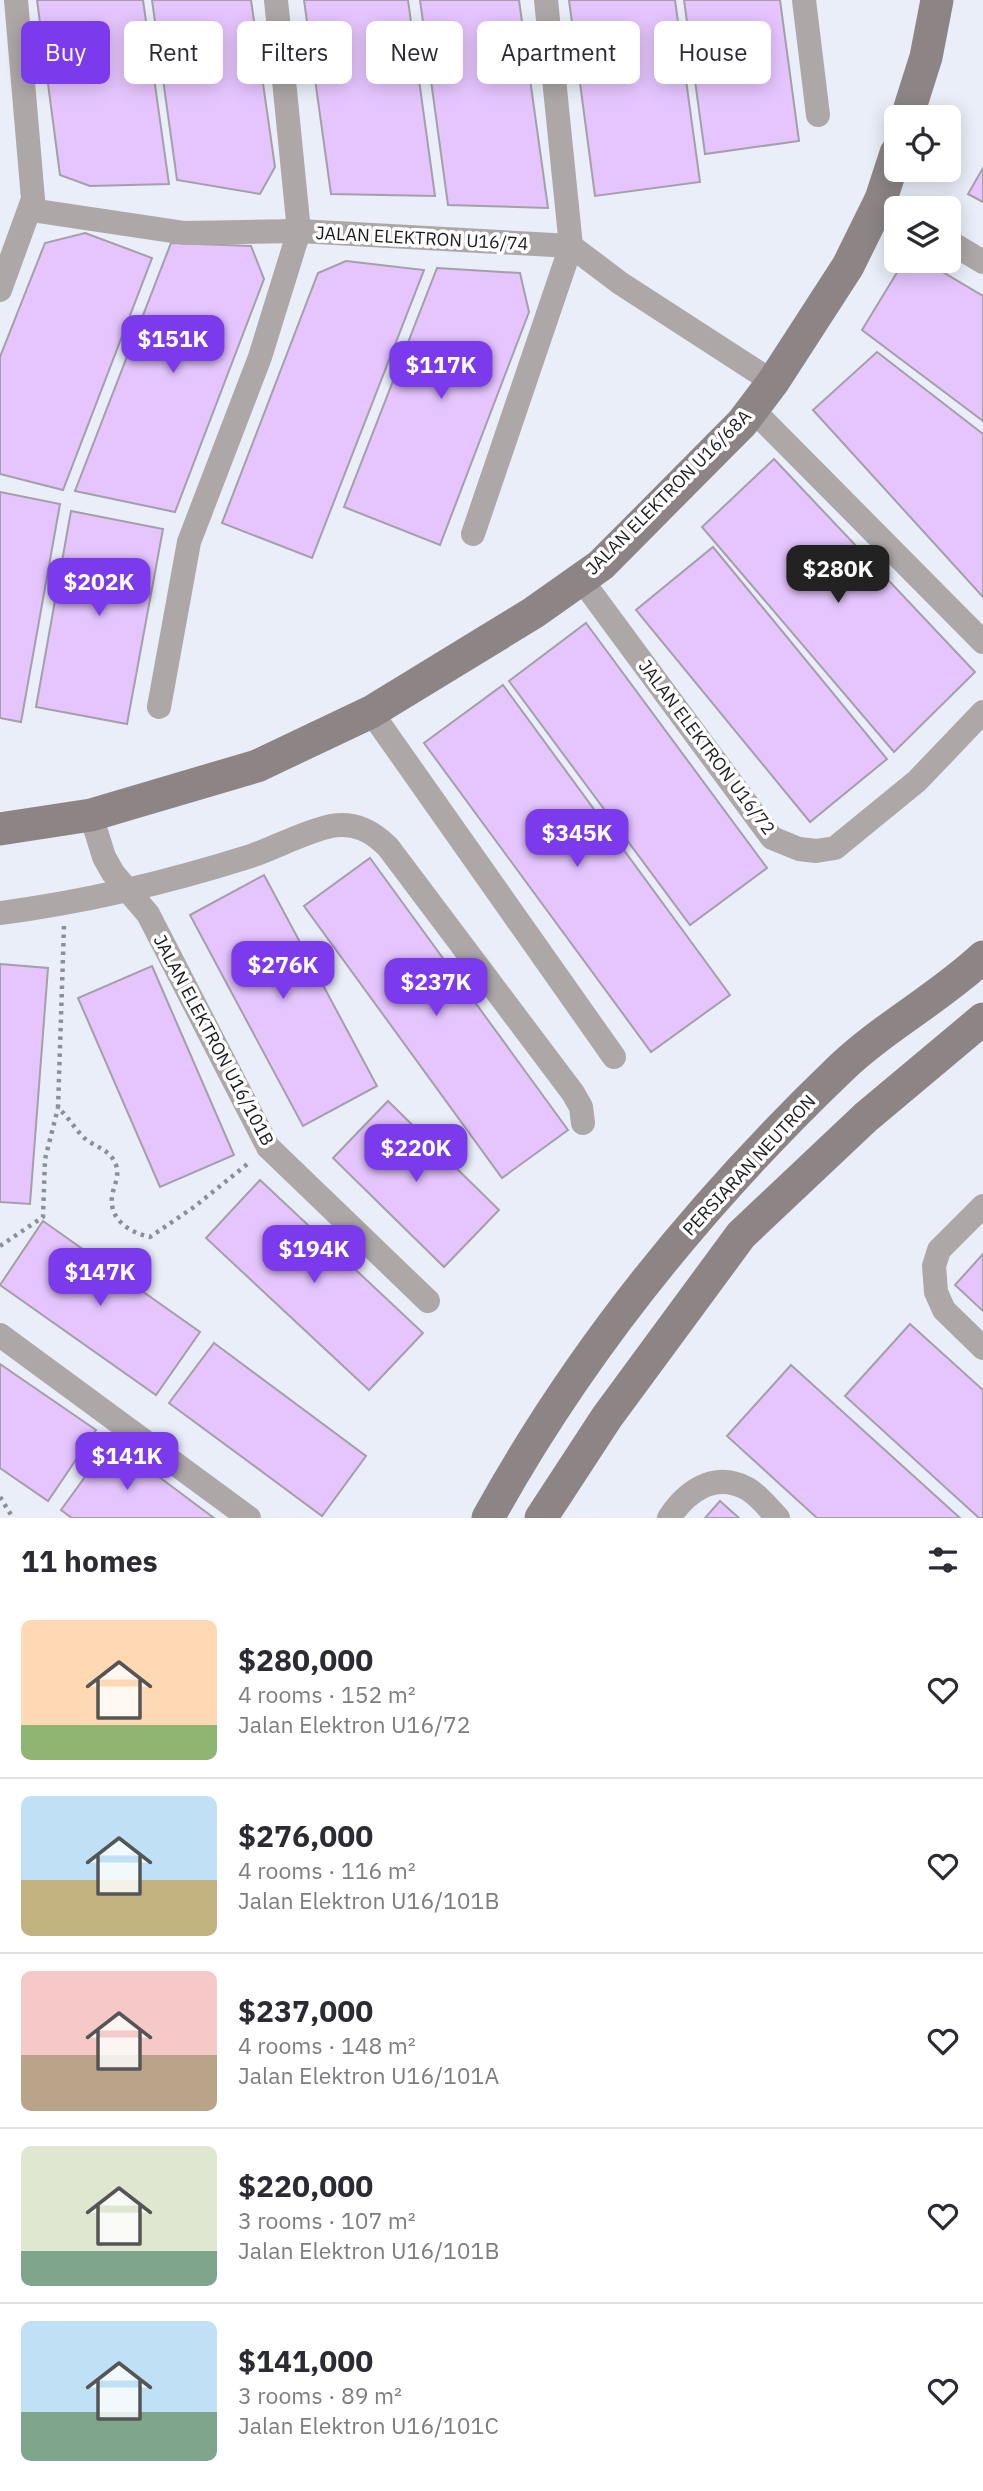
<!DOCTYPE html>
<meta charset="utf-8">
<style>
:root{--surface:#fff;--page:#f7f7f7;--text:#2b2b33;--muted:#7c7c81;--line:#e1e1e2;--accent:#7c3aed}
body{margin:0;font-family:"IBM Plex Sans",sans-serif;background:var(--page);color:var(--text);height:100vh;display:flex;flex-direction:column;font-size:26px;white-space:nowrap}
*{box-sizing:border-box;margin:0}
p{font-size:23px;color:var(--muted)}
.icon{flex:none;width:38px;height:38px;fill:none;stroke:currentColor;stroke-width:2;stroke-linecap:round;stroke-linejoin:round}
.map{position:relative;height:1518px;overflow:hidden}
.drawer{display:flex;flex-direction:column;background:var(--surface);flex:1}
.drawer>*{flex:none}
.guide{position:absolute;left:21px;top:21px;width:942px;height:63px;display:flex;gap:14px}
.tools{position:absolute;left:884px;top:105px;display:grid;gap:14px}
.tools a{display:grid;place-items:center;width:77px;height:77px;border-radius:10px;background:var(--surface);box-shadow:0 4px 18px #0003;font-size:35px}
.price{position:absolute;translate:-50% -60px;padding:0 16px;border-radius:14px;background:var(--accent);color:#fff;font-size:23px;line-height:46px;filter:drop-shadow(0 2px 4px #0008)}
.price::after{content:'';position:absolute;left:50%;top:42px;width:21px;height:16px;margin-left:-10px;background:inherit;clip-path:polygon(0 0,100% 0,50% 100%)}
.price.current{background:#222;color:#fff}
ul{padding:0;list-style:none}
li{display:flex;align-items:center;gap:21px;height:175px;padding:0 21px}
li+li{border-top:2px solid var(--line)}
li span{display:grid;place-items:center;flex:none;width:196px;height:140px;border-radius:10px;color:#555}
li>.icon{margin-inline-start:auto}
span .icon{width:84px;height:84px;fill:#fffc;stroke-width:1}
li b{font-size:30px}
h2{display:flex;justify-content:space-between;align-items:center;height:84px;padding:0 21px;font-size:30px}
.chip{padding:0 24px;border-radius:10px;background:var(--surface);box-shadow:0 4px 18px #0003;font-size:24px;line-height:63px}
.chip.current{background:var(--accent);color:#fff}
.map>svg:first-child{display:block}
</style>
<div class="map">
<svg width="983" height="1518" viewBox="0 0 983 1518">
<rect width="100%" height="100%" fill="#e9eef8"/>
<g fill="#e6c5fe" stroke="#a49fa8" stroke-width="2">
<polygon points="37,0 143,0 169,184 90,186 60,175"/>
<polygon points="152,0 251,0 275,167 260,194 177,180"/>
<polygon points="304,0 408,0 435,196 331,194"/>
<polygon points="420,0 519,0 548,208 448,205"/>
<polygon points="569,0 675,0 700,182 595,196"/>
<polygon points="684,0 780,0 799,141 705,154"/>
<polygon points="983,168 983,202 968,194"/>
<polygon points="85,233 152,258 63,490 0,474 0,357 45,243"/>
<polygon points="171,243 251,246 264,279 175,512 75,491"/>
<polygon points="346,261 424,270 312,558 222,523 318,273"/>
<polygon points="904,261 924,261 983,296 983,421 862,330"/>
<polygon points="437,268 520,273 529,312 440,545 344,507"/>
<polygon points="877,352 983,434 983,597 813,410"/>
<polygon points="774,459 975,672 894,752 702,527"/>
<polygon points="0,492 60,504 21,722 0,718"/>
<polygon points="71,511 163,529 127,724 36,707"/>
<polygon points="713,547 887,759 810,822 636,610"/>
<polygon points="586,623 767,868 690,925 509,681"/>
<polygon points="503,685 730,995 651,1052 424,743"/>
<polygon points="370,858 568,1130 502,1178 304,906"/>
<polygon points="264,875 377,1086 303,1126 190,915"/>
<polygon points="0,964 48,968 30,1204 0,1202"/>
<polygon points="152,966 234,1155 160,1187 78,998"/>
<polygon points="388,1101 499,1210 444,1267 333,1158"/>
<polygon points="260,1180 423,1333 369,1390 206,1238"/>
<polygon points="43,1221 200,1332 156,1395 0,1285"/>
<polygon points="983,1254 983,1311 955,1285"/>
<polygon points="910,1324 983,1390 983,1518 979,1518 845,1396"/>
<polygon points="214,1343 366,1456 322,1516 169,1403"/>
<polygon points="0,1364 96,1430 48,1501 0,1468"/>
<polygon points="791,1365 960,1518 817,1518 727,1436"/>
<polygon points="111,1441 214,1518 72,1518 61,1510"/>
<polygon points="720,1501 739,1518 705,1518"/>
</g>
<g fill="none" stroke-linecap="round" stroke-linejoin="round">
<g stroke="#8c8f97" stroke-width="4.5" stroke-dasharray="3.5 5" stroke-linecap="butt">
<path d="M64 926 58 1108C70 1118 77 1133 88 1141 99 1148 111 1151 116 1165 120 1178 113 1186 112 1197 109 1220 131 1233 150 1237L194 1207 250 1162"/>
<polyline points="0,1246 43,1217 45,1159 58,1108"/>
<polyline points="0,1497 13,1518"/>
</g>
<g stroke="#ada7a7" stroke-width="24">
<polyline points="804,0 818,115"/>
<polyline points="31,210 185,233 299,231 571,246 620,283 773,382"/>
<polyline points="948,241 983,262"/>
<polyline points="0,290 33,199 16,0"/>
<polyline points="752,409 983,642"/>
<polyline points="473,534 571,246 546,0"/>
<polyline points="581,579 772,838 799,849 816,851 835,848 917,781 983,712"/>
<polyline points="159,707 189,542 260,357 299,231 276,0"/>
<polyline points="371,712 614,1057"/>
<polyline points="91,815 104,857 113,873 148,914 268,1147 428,1301"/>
<path d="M0 913C85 902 169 882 251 856 277 847 304 832 331 826 355 822 372 831 388 847L573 1093 581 1107 583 1123"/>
<polyline points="983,1206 939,1250 934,1266 936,1292 944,1310 983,1348"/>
<polyline points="0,1335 249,1518"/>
<path d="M669 1518C686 1492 714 1471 746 1488 758 1494 769 1509 778 1518"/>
</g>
<g stroke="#8d8585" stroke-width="33">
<polyline points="907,117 926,57 937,0"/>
<polyline points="0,829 91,815 257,766 371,712 533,613 601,565 742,423 773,382 848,266 881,199 896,153"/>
<path d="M488 1518C581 1349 701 1202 841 1068 884 1027 939 998 983 957"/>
<polyline points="541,1518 607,1417 741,1235 866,1117 983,1019"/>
</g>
</g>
<g text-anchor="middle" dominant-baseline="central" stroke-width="7" stroke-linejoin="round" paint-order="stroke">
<g font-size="18" fill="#191b1f" stroke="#fff">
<text transform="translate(422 238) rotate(3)">JALAN ELEKTRON U16/74</text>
<text transform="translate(668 492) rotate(-45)">JALAN ELEKTRON U16/68A</text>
<text transform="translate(707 747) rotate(53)">JALAN ELEKTRON U16/72</text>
<text transform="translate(214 1040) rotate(62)">JALAN ELEKTRON U16/101B</text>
<text transform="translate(749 1165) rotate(-47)">PERSIARAN NEUTRON</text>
</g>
</g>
</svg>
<div class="tools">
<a><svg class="icon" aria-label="locate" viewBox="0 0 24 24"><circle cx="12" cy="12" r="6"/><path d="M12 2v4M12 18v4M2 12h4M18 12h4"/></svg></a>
<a><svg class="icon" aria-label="layers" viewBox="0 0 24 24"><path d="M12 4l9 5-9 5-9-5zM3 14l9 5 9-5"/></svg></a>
</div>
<b class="price" style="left:173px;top:375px">$151K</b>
<b class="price" style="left:441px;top:401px">$117K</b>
<b class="price current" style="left:838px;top:605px">$280K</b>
<b class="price" style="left:99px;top:618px">$202K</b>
<b class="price" style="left:577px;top:869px">$345K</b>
<b class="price" style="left:283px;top:1001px">$276K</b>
<b class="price" style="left:436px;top:1018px">$237K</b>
<b class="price" style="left:416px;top:1184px">$220K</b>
<b class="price" style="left:314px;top:1285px">$194K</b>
<b class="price" style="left:100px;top:1308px">$147K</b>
<b class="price" style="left:127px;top:1492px">$141K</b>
<div class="guide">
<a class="chip current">Buy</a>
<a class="chip">Rent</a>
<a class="chip">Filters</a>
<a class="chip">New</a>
<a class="chip">Apartment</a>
<a class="chip">House</a>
</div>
</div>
<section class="drawer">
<h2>11 homes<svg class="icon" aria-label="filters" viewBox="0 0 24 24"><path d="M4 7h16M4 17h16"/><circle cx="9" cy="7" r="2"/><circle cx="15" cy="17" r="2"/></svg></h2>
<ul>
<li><span style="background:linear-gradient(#ffd9b3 75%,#8fb573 0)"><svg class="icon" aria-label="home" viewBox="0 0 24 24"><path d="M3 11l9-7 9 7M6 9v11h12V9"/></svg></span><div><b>$280,000</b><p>4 rooms · 152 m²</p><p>Jalan Elektron U16/72</p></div><svg class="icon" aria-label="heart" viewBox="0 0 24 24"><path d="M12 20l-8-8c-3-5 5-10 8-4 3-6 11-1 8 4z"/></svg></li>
<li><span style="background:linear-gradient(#bfe0f5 60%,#c2b280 0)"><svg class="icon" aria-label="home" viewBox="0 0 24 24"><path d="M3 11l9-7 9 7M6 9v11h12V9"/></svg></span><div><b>$276,000</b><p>4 rooms · 116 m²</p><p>Jalan Elektron U16/101B</p></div><svg class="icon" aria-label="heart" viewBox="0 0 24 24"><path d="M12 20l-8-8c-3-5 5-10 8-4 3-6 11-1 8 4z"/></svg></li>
<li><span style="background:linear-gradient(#f6c9c9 60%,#b9a48a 0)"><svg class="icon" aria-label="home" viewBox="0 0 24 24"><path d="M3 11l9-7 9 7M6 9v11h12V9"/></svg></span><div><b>$237,000</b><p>4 rooms · 148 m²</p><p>Jalan Elektron U16/101A</p></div><svg class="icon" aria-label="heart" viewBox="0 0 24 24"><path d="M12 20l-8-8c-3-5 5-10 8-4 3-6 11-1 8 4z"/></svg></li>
<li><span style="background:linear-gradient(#dfe7d0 75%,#7fa58c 0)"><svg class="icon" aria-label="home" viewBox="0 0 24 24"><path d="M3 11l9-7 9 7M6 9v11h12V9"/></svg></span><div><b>$220,000</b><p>3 rooms · 107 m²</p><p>Jalan Elektron U16/101B</p></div><svg class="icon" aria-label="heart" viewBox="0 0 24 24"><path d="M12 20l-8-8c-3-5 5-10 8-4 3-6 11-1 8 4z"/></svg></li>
<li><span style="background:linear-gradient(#bfe0f5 65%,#7fa58c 0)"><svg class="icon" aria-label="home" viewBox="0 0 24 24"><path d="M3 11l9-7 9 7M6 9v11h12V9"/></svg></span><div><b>$141,000</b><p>3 rooms · 89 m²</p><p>Jalan Elektron U16/101C</p></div><svg class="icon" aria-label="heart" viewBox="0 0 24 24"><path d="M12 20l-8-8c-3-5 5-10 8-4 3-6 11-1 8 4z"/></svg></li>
</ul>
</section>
